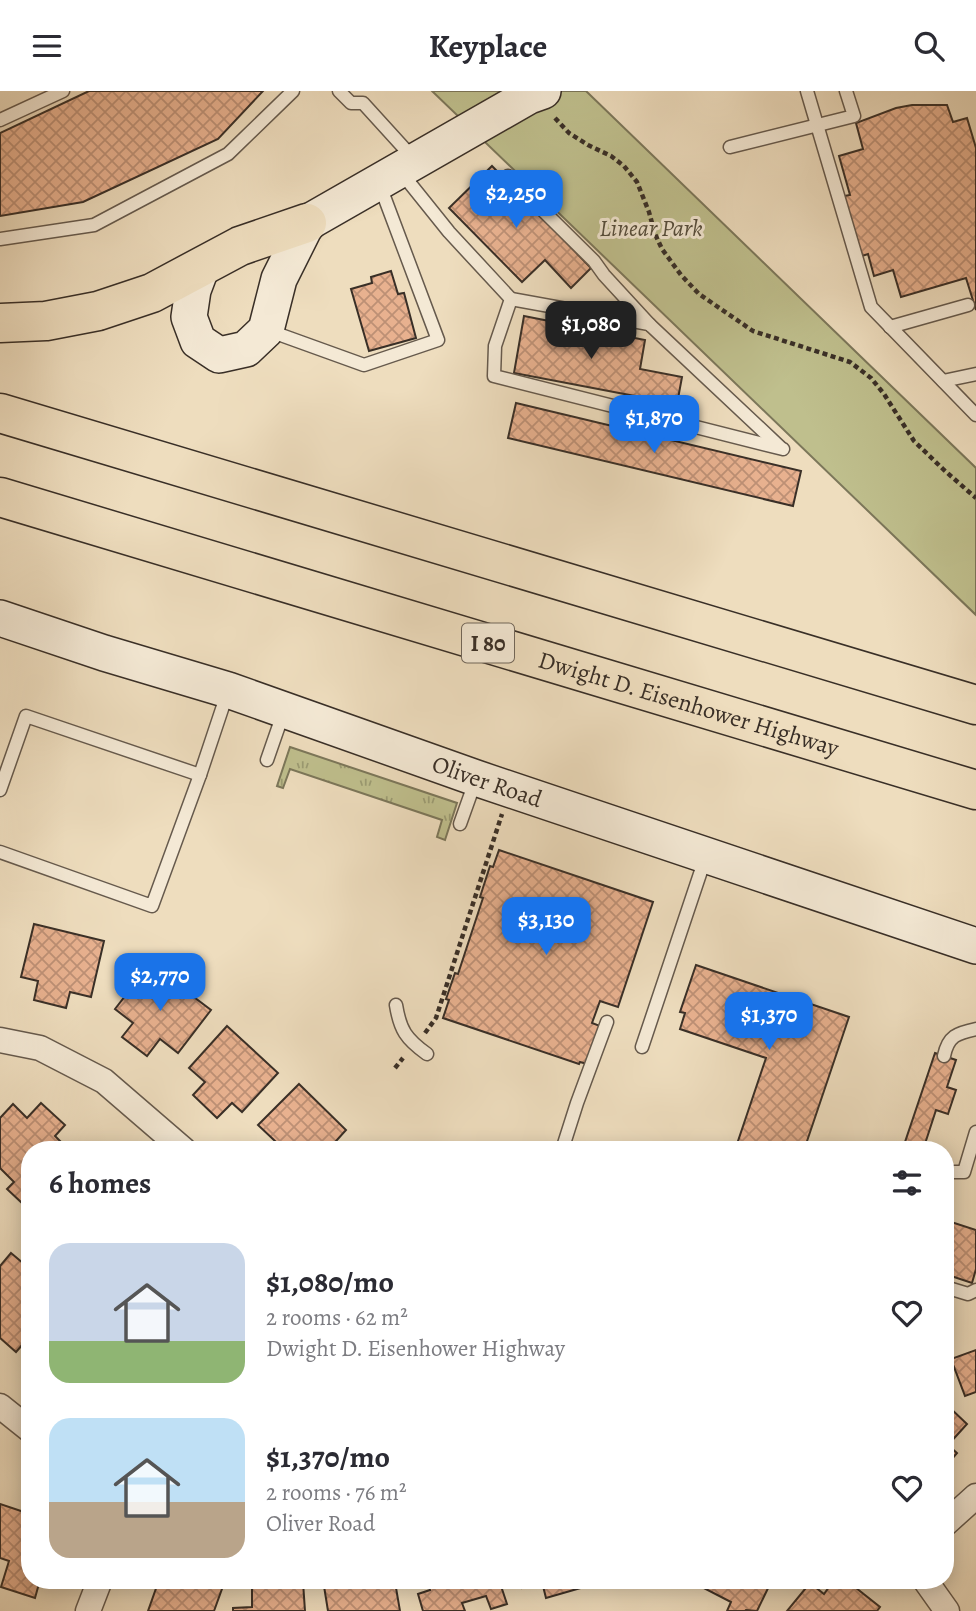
<!DOCTYPE html>
<meta charset="utf-8">
<style>
:root{--surface:#fff;--page:#f7f7f7;--text:#2b2b33;--muted:#7c7c81;--accent:#1a73e8}
body{margin:0;font-family:Alegreya,serif;background:var(--page);color:var(--text);height:100vh;display:flex;flex-direction:column;font-size:26px;white-space:nowrap}
*{box-sizing:border-box;margin:0}
p{font-size:23px;color:var(--muted)}
.icon{flex:none;width:38px;height:38px;fill:none;stroke:currentColor;stroke-width:2;stroke-linecap:round;stroke-linejoin:round}
.map{position:relative;flex:1;overflow:hidden}
.sheet{position:absolute;left:21px;top:1050px;width:933px;height:448px;display:flex;flex-direction:column;background:var(--surface);border-radius:28px;box-shadow:0 4px 18px #0003}
.sheet>*{flex:none}
.price{position:absolute;translate:-50% -60px;padding:0 16px;border-radius:14px;background:var(--accent);color:#fff;font-size:23px;line-height:46px;filter:drop-shadow(0 2px 4px #0008)}
.price::after{content:'';position:absolute;left:50%;top:42px;width:21px;height:16px;margin-left:-10px;background:inherit;clip-path:polygon(0 0,100% 0,50% 100%)}
.price.current{background:#222;color:#fff}
ul{padding:0;list-style:none}
li{display:flex;align-items:center;gap:21px;height:175px;padding:0 28px}
li span{display:grid;place-items:center;flex:none;width:196px;height:140px;border-radius:21px;color:#555}
li>.icon{margin-inline-start:auto}
span .icon{width:84px;height:84px;fill:#fffc;stroke-width:1}
li b{font-size:30px}
h2{display:flex;justify-content:space-between;align-items:center;height:84px;padding:0 28px;font-size:30px}
header{display:flex;justify-content:space-between;align-items:center;height:91px;padding:0 28px;background:var(--surface);font-size:32px;font-weight:700}
.map>svg:first-child{display:block}
</style>
<header><svg class="icon" aria-label="menu" viewBox="0 0 24 24"><path d="M4 6h16M4 12h16M4 18h16"/></svg>Keyplace<svg class="icon" aria-label="search" viewBox="0 0 24 24"><circle cx="10" cy="10" r="6"/><path d="M15 15l6 6"/></svg></header>
<div class="map">
<svg width="976" height="1520" viewBox="0 0 976 1520">
<defs>
<pattern id="grass-tufts" width="24" height="20" patternUnits="userSpaceOnUse" patternTransform="scale(1.75)"><rect width="24" height="20" fill="#bfbf8d"/><path d="M3 7l-1-3M5 7V3M7 7l1-3M15 17l-1-3M17 17v-4M19 17l1-3" fill="none" stroke="#9c9c73"/></pattern>
<pattern id="building-cross-hatch" width="8" height="8" patternUnits="userSpaceOnUse" patternTransform="scale(1.75)"><rect width="8" height="8" fill="#e8b18f"/><path d="M0 0l8 8M0 8l8-8" fill="none" stroke="#bd9075"/></pattern>
</defs>
<rect width="100%" height="100%" fill="#eeddbe"/>
<filter id="stains"><feTurbulence type="fractalNoise" baseFrequency=".00286" numOctaves="4"/><feColorMatrix values="0 0 0 0 .2 0 0 0 0 .09 0 0 0 0 .02 0 0 0 .5 -.17"/></filter>
<radialGradient id="worn" r=".72"><stop offset=".6" stop-color="#630" stop-opacity="0"/><stop offset="1" stop-color="#630" stop-opacity=".3"/></radialGradient>
<polygon fill="url(#grass-tufts)" stroke="#7c775a" stroke-width="2" points="290,656 457,712 445,749 437,746 442,729 290,678 283,697 277,695"/>
<polygon fill="#bfbf8d" stroke="#7c775a" stroke-width="2" points="432,0 586,0 976,377 976,524"/>
<g fill="url(#building-cross-hatch)" stroke="#392f27" stroke-width="2">
<polygon points="89,0 263,0 218,48 83,111 0,125 0,42"/>
<polygon points="912,14 947,14 953,31 967,27 976,57 976,219 966,187 901,206 893,179 874,185 868,163 862,165 844,105 850,104 839,65 863,58 856,32 896,17"/>
<polygon points="492,75 591,177 571,197 545,169 522,191 449,117"/>
<polygon points="391,180 398,203 404,202 416,247 369,260 351,198 372,192 371,186"/>
<polygon points="524,225 645,249 640,278 682,286 677,313 514,282"/>
<polygon points="516,312 801,380 793,415 508,347"/>
<polygon points="499,759 653,811 618,916 600,910 592,932 600,935 587,973 580,971 579,973 443,927 449,909 446,908 455,882 458,883 483,807 480,806 490,775 493,776"/>
<polygon points="34,833 104,850 91,906 70,901 66,917 34,909 38,890 21,886"/>
<polygon points="150,873 211,919 178,962 160,948 147,965 122,946 133,932 115,918"/>
<polygon points="696,874 849,926 804,1059 735,1059 766,967 680,938 685,922 680,921"/>
<polygon points="227,935 278,982 242,1021 232,1012 217,1027 193,1004 205,991 189,977"/>
<polygon points="935,962 956,969 947,996 956,999 948,1023 936,1019 923,1059 908,1059 903,1057"/>
<polygon points="299,993 346,1039 328,1059 266,1059 275,1050 258,1034"/>
<polygon points="41,1012 65,1034 55,1045 69,1059 30,1059 30,1104 22,1112 7,1098 14,1091 0,1077 0,1027 13,1013 27,1027"/>
<polygon points="945,1129 976,1139 976,1178 972,1192 945,1183"/>
<polygon points="11,1162 30,1178 30,1245 16,1261 0,1247 0,1175"/>
<polygon points="976,1259 976,1301 965,1305 951,1268"/>
<polygon points="948,1315 967,1333 948,1354 957,1362 945,1376 945,1317"/>
<polygon points="0,1413 30,1423 30,1489 40,1489 35,1507 1,1496 9,1470 0,1467"/>
<polygon points="159,1489 183,1489 198,1494 200,1489 207,1489 223,1495 214,1520 148,1520"/>
<polygon points="323,1489 376,1489 377,1495 395,1491 400,1520 328,1520"/>
<polygon points="427,1489 499,1489 507,1513 491,1518 486,1505 462,1512 465,1520 423,1520 418,1503 430,1499"/>
<polygon points="520,1489 582,1489 584,1496 546,1507 542,1491 522,1497"/>
<polygon points="695,1489 772,1489 757,1520 746,1519 745,1520 727,1520 731,1511 694,1492"/>
<polygon points="834,1489 846,1489 880,1516 877,1520 787,1520 810,1492 824,1503"/>
<polygon points="303,1491 305,1520 233,1520 233,1517 252,1516 252,1493"/>
</g>
<g fill="none" stroke-linecap="round" stroke-linejoin="round">
<g stroke="#665a4d" stroke-width="15">
<g id="lane">
<polyline points="339,0 351,12 363,12 413,67"/>
<polyline points="807,0 871,216 976,324"/>
<polyline points="0,29 63,0"/>
<polyline points="730,56 854,25 846,0"/>
<polyline points="400,80 449,141 511,208 495,255 494,285 783,358"/>
<polyline points="508,85 594,170 604,184 650,234"/>
<polyline points="0,148 94,134 228,63 293,0"/>
<polyline points="511,208 649,233 780,356"/>
<polyline points="890,236 968,214"/>
<polyline points="267,239 364,274 438,249 379,92"/>
<polyline points="943,290 976,283"/>
<polyline points="267,669 284,620"/>
<polyline points="0,699 26,625 200,684"/>
<polyline points="460,733 475,691"/>
<polyline points="0,761 152,815 200,684 228,600"/>
<path d="M396 914C400 939 406 948 427 963"/>
<polyline points="642,956 706,765"/>
<path d="M944 965C948 945 957 942 976 938"/>
<polyline points="562,1059 577,1012 607,931"/>
<polyline points="945,1081 964,1081 976,1041"/>
<polyline points="945,1196 968,1203 976,1199"/>
</g>
</g>
<g stroke="#665a4d" stroke-width="27">
<g id="street">
<polyline points="0,949 40,957 104,990 184,1059"/>
<polyline points="0,1315 30,1339"/>
<polyline points="945,1433 976,1405"/>
<polyline points="925,1489 947,1520"/>
<polyline points="88,1520 100,1489"/>
</g>
</g>
<g stroke="#392f27" stroke-width="38">
<g id="secondary">
<polyline points="202,175 193,199 189,226 198,250 219,264 246,258 266,239 279,188 307,132 529,5 543,0"/>
<path id="s1" d="M0 527 104 562 228 599 476 687 976 855"/>
</g>
</g>
<g stroke="#392f27" stroke-width="41">
<g id="highway">
<polyline points="0,232 46,230 98,220 152,202 240,155 307,132"/>
<polyline points="0,322 976,614"/>
<path id="s2" d="M0 406 976 699"/>
</g>
</g>
<g stroke="#392f27" stroke-width="4.5" stroke-dasharray="5 3.5" stroke-linecap="butt">
<polyline points="555,27 569,42 588,54 611,65 624,75 637,91 649,121 655,143 662,158 681,184 699,203 753,240 850,271 871,287 884,303 914,350 944,379 976,407"/>
<polyline points="425,942 436,927 502,723"/>
<polyline points="395,977 403,967"/>
</g>
<use href="#lane" stroke="#f4e9d5" stroke-width="12"/>
<use href="#street" stroke="#f4e9d5" stroke-width="24"/>
<use href="#secondary" stroke="#f4e9d5" stroke-width="35"/>
<use href="#highway" stroke="#eeddbe" stroke-width="38"/>
</g>
<g text-anchor="middle" dominant-baseline="central" stroke-width="6" stroke-linejoin="round" paint-order="stroke">
<rect fill="#f4e9d5" stroke="#71675b" stroke-width="2" x="462" y="532.5" width="52" height="39" rx="5"/>
<g font-size="23" font-weight="bold" fill="#392f27">
<text x="488" y="552">I 80</text>
</g>
<g font-size="24" font-style="italic" fill="#544c3b" stroke="#f4e9d5">
<text x="651" y="137">Linear Park</text>
</g>
<g font-size="24" fill="#392f27" stroke="#f4e9d5">
<text stroke="none"><textPath href="#s2" startOffset="719">Dwight D. Eisenhower Highway</textPath></text>
<text stroke="none"><textPath href="#s1" startOffset="514">Oliver Road</textPath></text>
</g>
</g>
<rect width="100%" height="100%" filter="url(#stains)"/>
<rect width="100%" height="100%" fill="url(#worn)"/>
</svg>
<b class="price" style="left:516px;top:139px">$2,250</b>
<b class="price current" style="left:591px;top:270px">$1,080</b>
<b class="price" style="left:654px;top:364px">$1,870</b>
<b class="price" style="left:546px;top:866px">$3,130</b>
<b class="price" style="left:160px;top:922px">$2,770</b>
<b class="price" style="left:769px;top:961px">$1,370</b>
<section class="sheet">
<h2>6 homes<svg class="icon" aria-label="filters" viewBox="0 0 24 24"><path d="M4 7h16M4 17h16"/><circle cx="9" cy="7" r="2"/><circle cx="15" cy="17" r="2"/></svg></h2>
<ul>
<li><span style="background:linear-gradient(#c9d6e8 70%,#8fb573 0)"><svg class="icon" aria-label="home" viewBox="0 0 24 24"><path d="M3 11l9-7 9 7M6 9v11h12V9"/></svg></span><div><b>$1,080/mo</b><p>2 rooms · 62 m²</p><p>Dwight D. Eisenhower Highway</p></div><svg class="icon" aria-label="heart" viewBox="0 0 24 24"><path d="M12 20l-8-8c-3-5 5-10 8-4 3-6 11-1 8 4z"/></svg></li>
<li><span style="background:linear-gradient(#bfe0f5 60%,#b9a48a 0)"><svg class="icon" aria-label="home" viewBox="0 0 24 24"><path d="M3 11l9-7 9 7M6 9v11h12V9"/></svg></span><div><b>$1,370/mo</b><p>2 rooms · 76 m²</p><p>Oliver Road</p></div><svg class="icon" aria-label="heart" viewBox="0 0 24 24"><path d="M12 20l-8-8c-3-5 5-10 8-4 3-6 11-1 8 4z"/></svg></li>
</ul>
</section>
</div>
